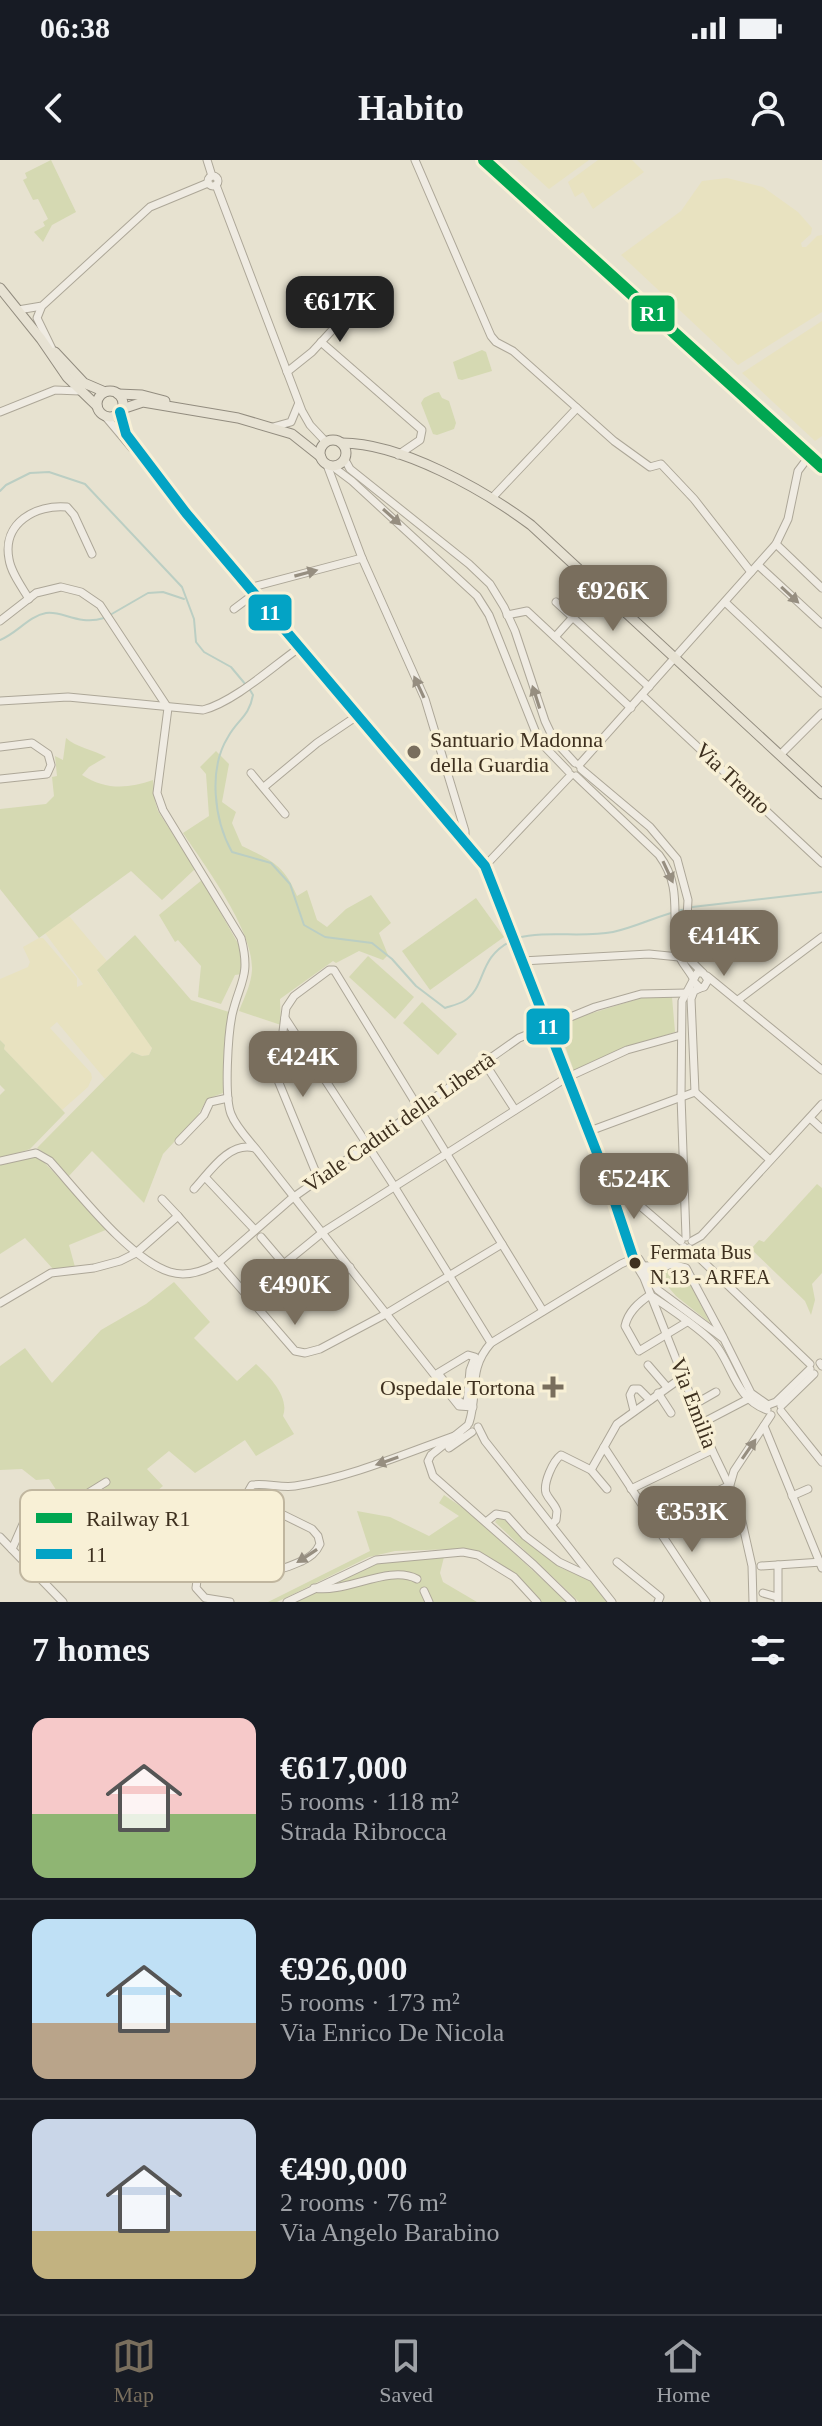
<!DOCTYPE html>
<meta charset="utf-8">
<style>
:root{--surface:#171b24;--page:#242831;--text:#f1f3f6;--muted:#9ea1a6;--line:#363941;--accent:#796e5d}
body{margin:0;font-family:Georgia,serif;background:var(--page);color:var(--text);height:100vh;display:flex;flex-direction:column;font-size:30px;white-space:nowrap}
*{box-sizing:border-box;margin:0}
p{font-size:26px;color:var(--muted)}
.icon{flex:none;width:44px;height:44px;fill:none;stroke:currentColor;stroke-width:2;stroke-linecap:round;stroke-linejoin:round}
.map{position:relative;height:1442px;overflow:hidden}
.side{display:flex;flex-direction:column;background:var(--surface);flex:1}
.side>*{flex:none}
.price{position:absolute;translate:-50% -68px;padding:0 18px;border-radius:16px;background:var(--accent);color:#fff;font-size:26px;line-height:52px;filter:drop-shadow(0 2px 4px #0008)}
.price::after{content:'';position:absolute;left:50%;top:48px;width:24px;height:18px;margin-left:-12px;background:inherit;clip-path:polygon(0 0,100% 0,50% 100%)}
.price.current{background:#222;color:#fff}
ul{padding:0;list-style:none}
li{display:flex;align-items:center;gap:24px;height:200px;padding:0 32px}
li+li{border-top:2px solid var(--line)}
li span{display:grid;place-items:center;flex:none;width:224px;height:160px;border-radius:16px;color:#555}
li>.icon{margin-inline-start:auto}
span .icon{width:96px;height:96px;fill:#fffc;stroke-width:1}
li b{font-size:34px}
h2{display:flex;justify-content:space-between;align-items:center;height:96px;padding:0 32px;font-size:34px}
.status{display:flex;justify-content:space-between;align-items:center;height:56px;padding:0 40px;background:var(--surface);direction:ltr}
.status svg{height:22px;fill:currentColor}
header{display:flex;justify-content:space-between;align-items:center;height:104px;padding:0 32px;background:var(--surface);font-size:36px;font-weight:700}
.tabs{display:flex;justify-content:space-around;align-items:center;height:112px;border-top:2px solid var(--line);background:var(--surface);font-size:22px;color:var(--muted)}
.tabs a{display:grid;justify-items:center;gap:4px}
.tabs .current{color:var(--accent)}
.map>svg:first-child{display:block}
</style>
<div class="status"><b>06:38</b><svg viewBox="0 0 49 12"><path d="M0 12V9h3v3zM5 12V6h3v6zM10 12V3h3v9zM15 12V0h3v12zM26 1h20v11H26zM47 4h2v5h-2z"/></svg></div>
<header><svg class="icon" aria-label="back" viewBox="0 0 24 24"><path d="M15 5l-7 7 7 7"/></svg>Habito<svg class="icon" aria-label="person" viewBox="0 0 24 24"><circle cx="12" cy="8" r="4"/><path d="M4 21q1-7 8-7t8 7"/></svg></header>
<div class="map">
<svg width="822" height="1442" viewBox="0 0 822 1442">
<rect width="100%" height="100%" fill="#e7e2d0"/>
<g fill="#e8e2c0">
<polygon points="517,0 589,0 549,29"/>
<polygon points="598,0 632,0 644,12 593,49 583,32 575,37 568,22"/>
<polygon points="727,18 763,27 798,52 812,68 811,74 801,83 802,87 806,87 817,76 822,75 822,152 738,205 621,95 681,51 702,21"/>
<polygon points="822,161 822,276 815,281 742,213"/>
<polygon points="69,756 107,801 97,811 152,887 149,895 142,896 132,892 105,919 57,862 50,868 91,913 92,918 88,927 62,950 4,889 5,885 0,880 0,819 28,807 30,802 23,787 39,778 43,778 77,818 77,827 82,825 83,824 45,773"/>
</g>
<g fill="#d5d9b2">
<polygon points="51,0 76,52 52,65 43,82 34,72 45,66 43,62 48,59 38,39 33,40 23,20 27,18 25,13"/>
<polygon points="482,190 486,192 492,211 462,220 458,219 453,202"/>
<polygon points="434,233 439,232 442,238 449,241 456,263 454,269 437,275 433,274 421,243 424,238"/>
<path d="M66 578C75 587 94 590 106 597L89 607 82 615C105 630 128 629 153 620L155 641 158 651 195 709 162 740 131 711 39 778 0 729V649L46 644 54 636 52 617 57 616 55 596 63 600Z"/>
<path d="M216 591 229 604 222 642 236 652 232 663 242 686C271 700 284 705 297 736L307 730 317 760 327 767 346 749 371 735 391 763 379 773 388 795 383 800 359 791 336 803 333 801 280 839 281 865 239 851C244 838 251 825 252 810 254 771 205 706 183 673L209 656 206 614 200 607Z"/>
<polygon points="202,720 240,787 242,814 235,815 221,844 198,837 201,806 178,780 175,782 159,755"/>
<polygon points="476,738 504,777 430,830 402,791"/>
<polygon points="135,775 191,840 229,852 224,887 223,933 207,939 197,957 163,994 144,1043 92,991 68,1017 50,997 37,988 132,892 142,896 149,895 152,888 97,810"/>
<polygon points="368,796 414,837 395,859 349,817"/>
<polygon points="672,837 675,872 626,888 574,911 557,864 641,838"/>
<polygon points="422,842 457,874 438,895 403,863"/>
<polygon points="0,880 5,885 4,889 65,953 30,989 0,999 0,935 5,930 0,925"/>
<polygon points="39,997 108,1069 69,1085 75,1107 53,1109 25,1078 0,1094 0,1005 24,998"/>
<polygon points="817,1024 822,1028 822,1113 812,1124 815,1140 811,1155 805,1141 751,1089 759,1080 764,1082"/>
<polygon points="674,1108 684,1112 710,1163 676,1136 658,1115"/>
<path d="M174 1122 210 1162 194 1178 237 1221 256 1204C269 1216 290 1237 283 1256L294 1274 256 1296 245 1280 195 1313 169 1291 147 1309 163 1326 129 1354 99 1323 74 1339H62L49 1319 36 1320 22 1309 0 1310V1206L25 1188 52 1223 101 1170 146 1144Z"/>
<polygon points="444,1335 469,1352 567,1442 540,1442 489,1398 474,1391 455,1389 395,1391 369,1397 277,1442 268,1442 370,1391 357,1351 390,1357 429,1376 459,1356 439,1343"/>
<polygon points="499,1357 507,1357 524,1378 561,1408 591,1420 608,1442 579,1442 495,1362"/>
<polygon points="444,1397 440,1413 443,1422 477,1442 295,1442 381,1401"/>
</g>
<g fill="none" stroke-linecap="round" stroke-linejoin="round">
<g stroke="#bbcec3" stroke-width="2">
<polyline points="0,331 6,325 30,313 49,312 85,324 182,427 194,459 196,482 204,492 231,507 246,525"/>
<polyline points="110,455 148,433 163,432 184,439"/>
<path d="M0 480C16 474 29 456 46 453 62 450 78 466 104 458"/>
<path d="M250 530 253 535C249 557 238 559 228 577 208 609 214 660 232 692L271 703 290 724 304 765 325 777 372 783 392 799 416 826 445 848C451 846 459 844 464 841 487 827 477 798 511 781"/>
<polyline points="692,747 822,732"/>
<path d="M517 778C547 770 581 778 613 772 637 767 661 754 686 749"/>
</g>
<g stroke="#ada798" stroke-width="9">
<g id="minor">
<polyline points="207,0 212,16"/>
<polyline points="415,0 491,176 496,182 513,191 577,248 492,338"/>
<circle cx="213" cy="21" r="5"/>
<polyline points="216,25 302,251 310,265 326,282"/>
<polyline points="41,148 37,158 53,191"/>
<polyline points="18,150 42,146 150,47 208,23"/>
<polyline points="321,182 422,270 420,280 398,295"/>
<polyline points="287,212 312,192 370,129"/>
<polyline points="577,248 614,281 650,307 661,304 694,339 751,412"/>
<polyline points="0,252 55,230 80,231"/>
<polyline points="120,252 126,274 186,353 485,706 606,1016 635,1103"/>
<polyline points="105,256 132,288"/>
<polyline points="273,267 291,262 298,245"/>
<polyline points="345,300 350,309 469,404 490,424 504,447 515,471 545,561 554,580 575,603"/>
<polyline points="327,305 362,398 425,539 465,671 465,682"/>
<polyline points="332,306 352,321 477,436 489,455 536,573 544,586 568,611"/>
<polyline points="776,384 822,428"/>
<polyline points="758,405 822,464"/>
<polyline points="249,428 362,398"/>
<path d="M29 439C22 427 11 413 9 399 2 363 36 344 67 347L74 355 92 394"/>
<polyline points="556,442 649,527"/>
<polyline points="725,442 822,533"/>
<polyline points="234,449 254,434"/>
<polyline points="507,455 527,451 631,548"/>
<path d="M0 461 36 433 61 427 81 432 100 445 168 548 157 633 163 650 241 778C251 816 240 821 232 855 228 875 224 936 231 954 236 967 247 978 256 989L459 1246 473 1247"/>
<polyline points="555,477 573,457"/>
<polyline points="642,535 822,703"/>
<path d="M0 541 68 537 203 550C234 542 272 507 299 488"/>
<polyline points="0,587 32,583 48,594 51,605 47,614 0,619"/>
<polyline points="780,595 822,553"/>
<polyline points="579,605 776,384 788,359 798,311 807,299"/>
<polyline points="581,609 650,667 677,699 688,740 685,795 703,813"/>
<polyline points="251,613 285,654"/>
<path d="M576 616 659 695C683 728 671 754 677 790 679 800 688 809 693 818"/>
<polyline points="264,627 317,583 357,556"/>
<polyline points="485,706 571,615"/>
<polyline points="522,801 649,794 679,797"/>
<polyline points="707,816 822,910"/>
<polyline points="738,840 822,777"/>
<polyline points="285,858 394,1026 491,1183"/>
<polyline points="484,902 515,950"/>
<polyline points="695,932 691,839 694,831 700,828"/>
<polyline points="810,958 822,969"/>
<polyline points="587,972 695,932 770,1000"/>
<polyline points="179,981 204,955 210,942 228,938"/>
<path d="M0 1001 36 993 50 1001C79 1033 130 1100 170 1112 186 1117 204 1111 218 1103L291 1039 519 878 595 847 641 834 686 833"/>
<polyline points="205,1017 255,1070"/>
<polyline points="608,1018 681,1081"/>
<polyline points="319,1020 277,918 286,848 294,836 329,810 334,810 543,1151"/>
<path d="M194 1029C209 1013 229 981 254 988"/>
<polyline points="178,1056 295,1191 305,1193 320,1189 384,1155 502,1084"/>
<polyline points="261,1077 312,1137 350,1107"/>
<polyline points="686,1077 681,936 682,841 697,813 703,813 708,820 704,827 700,828 693,821"/>
<polyline points="692,1081 701,1076 822,944"/>
<polyline points="689,1088 810,1204"/>
<polyline points="634,1097 639,1099 658,1130 724,1179 751,1233 768,1245"/>
<polyline points="285,1103 323,1072 566,918 627,890 681,875"/>
<polyline points="635,1103 644,1118 712,1290 738,1344 752,1406 753,1442"/>
<path d="M643 1106C657 1107 673 1096 684 1087"/>
<polyline points="648,1114 671,1104 686,1108 723,1177"/>
<path d="M650 1135C638 1143 628 1152 625 1166L639 1191 687 1162"/>
<path d="M653 1137C668 1147 708 1174 718 1188 734 1211 737 1239 767 1250"/>
<polyline points="0,1143 51,1113 94,1108 120,1101 136,1093 178,1056 162,1039"/>
<polygon points="468,1195 475,1197 470,1210 467,1244 460,1242 438,1213"/>
<polyline points="820,1203 822,1206"/>
<polyline points="648,1205 667,1227"/>
<polyline points="658,1233 671,1253"/>
<polyline points="695,1244 716,1232"/>
<polyline points="768,1245 776,1242 810,1209"/>
<polyline points="781,1246 814,1214"/>
<polyline points="634,1251 630,1235 633,1229 639,1229 650,1240"/>
<polyline points="781,1251 822,1302"/>
<path d="M469 1263C479 1232 467 1210 491 1183L621 1104 632 1099"/>
<polyline points="702,1263 748,1239"/>
<polyline points="467,1266 431,1295 428,1301 433,1316 534,1405 572,1442"/>
<polyline points="764,1266 822,1408"/>
<polyline points="478,1267 485,1281 612,1442"/>
<polyline points="604,1287 706,1442"/>
<polyline points="449,1288 472,1272"/>
<polyline points="591,1310 617,1264 684,1216"/>
<polyline points="631,1329 712,1290"/>
<polyline points="792,1336 808,1329"/>
<polyline points="486,1362 496,1354 507,1356 525,1376 559,1402 591,1417"/>
<polyline points="653,1363 730,1325 734,1311 771,1255"/>
<path d="M552 1364 556 1360 557 1351C555 1344 549 1340 546 1333 543 1323 553 1301 561 1295L591 1310 607 1329"/>
<polyline points="0,1377 63,1442"/>
<polyline points="12,1389 27,1355 41,1341 72,1343 106,1322"/>
<polyline points="617,1402 660,1437 658,1442"/>
<polyline points="761,1406 822,1402"/>
<path d="M314 1428C345 1434 389 1404 417 1419"/>
<polyline points="424,1431 429,1442"/>
<polyline points="763,1433 777,1437"/>
<path d="M230 1442 205 1438 196 1428 198 1413C220 1377 240 1405 265 1409 278 1412 290 1406 302 1401 310 1397 316 1393 320 1384L318 1376 312 1369 253 1340 248 1332 252 1325C266 1323 281 1328 295 1326 352 1317 406 1293 460 1274"/>
<polyline points="287,1442 376,1400 463,1392 478,1395 514,1417 537,1442"/>
<polyline points="778,1442 778,1405"/>
</g>
</g>
<g stroke="#928c7f" stroke-width="11">
<g id="major">
<polyline points="0,128 41,179 67,217 97,246"/>
<polyline points="55,192 84,223 105,232"/>
<circle cx="110" cy="244" r="13"/>
<polyline points="118,234 142,235 165,241"/>
<polyline points="122,249 143,242 238,258 292,274 321,297"/>
<circle cx="333" cy="293" r="13"/>
<path d="M342 283C401 283 484 330 531 365L822 634"/>
</g>
</g>
<use href="#minor" stroke="#efebe2" stroke-width="7"/>
<use href="#major" stroke="#e7e2d3" stroke-width="9"/>
<g stroke="#f8f0d6" stroke-width="16">
<polyline id="bus-1" points="120,252 126,274 186,353 485,706 606,1016 635,1103"/>
</g>
<use href="#bus-1" stroke="#03a3c5" stroke-width="10"/>
<g stroke="#f8f0d6" stroke-width="18">
<polyline id="rail-1" points="484,0 822,307"/>
</g>
<use href="#rail-1" stroke="#00a651" stroke-width="12"/>
</g>
<defs><path id="oneway-solid" d="M-6-.8H1V-3.2L6.5 0L1 3.2V.8H-6Z" transform="scale(2)"/></defs>
<g fill="#968e80">
<use href="#oneway-solid" transform="translate(392 357) rotate(42)"/>
<use href="#oneway-solid" transform="translate(306 413) rotate(-15)"/>
<use href="#oneway-solid" transform="translate(790 435) rotate(43)"/>
<use href="#oneway-solid" transform="translate(419 527) rotate(-115)"/>
<use href="#oneway-solid" transform="translate(536 537) rotate(-108)"/>
<use href="#oneway-solid" transform="translate(668 712) rotate(65)"/>
<use href="#oneway-solid" transform="translate(749 1289) rotate(-55)"/>
<use href="#oneway-solid" transform="translate(387 1301) rotate(161)"/>
<use href="#oneway-solid" transform="translate(307 1396) rotate(147)"/>
</g>
<g fill="#796e5d" stroke="#f8f0d6" stroke-width="3">
<circle cx="414" cy="592" r="8"/>
<path d="M549 1215h8v8h8v8h-8v8h-8v-8h-8v-8h8z"/>
</g>
<circle fill="#3e301f" stroke="#f8f0d6" stroke-width="3" cx="635" cy="1103" r="7"/>
<g text-anchor="middle" dominant-baseline="central" stroke-width="7" stroke-linejoin="round" paint-order="stroke">
<g font-size="20" fill="#3e301f" stroke="#f8f0d6" text-anchor="start">
<text x="650" y="1092">Fermata Bus<tspan x="650" dy="25">N.13 - ARFEA</tspan></text>
</g>
<g font-size="22" fill="#3e301f" stroke="#f8f0d6" text-anchor="start">
<text x="430" y="579">Santuario Madonna<tspan x="430" dy="25">della Guardia</tspan></text>
<text x="535" y="1227" text-anchor="end">Ospedale Tortona</text>
</g>
<g font-size="22" fill="#3e301f" stroke="#f8f0d6">
<text transform="translate(733 618) rotate(43)">Via Trento</text>
<text transform="translate(399 962) rotate(-35)">Viale Caduti della Libertà</text>
<text transform="translate(694 1243) rotate(69)">Via Emilia</text>
</g>
</g>
<rect x="20" y="1330" width="264" height="92" rx="12" fill="#f8f0d6" stroke="#c0b69f" stroke-width="2"/>
<rect x="36" y="1353" width="36" height="10" fill="#00a651"/>
<rect x="36" y="1389" width="36" height="10" fill="#03a3c5"/>
<g font-size="22" fill="#3e301f">
<text x="86" y="1366">Railway R1</text>
<text x="86" y="1402">11</text>
</g>
<g stroke="#f8f0d6" stroke-width="3">
<rect x="630" y="134" width="46" height="39" rx="8" fill="#00a651"/>
<rect x="247" y="433" width="46" height="39" rx="8" fill="#03a3c5"/>
<rect x="525" y="847" width="46" height="39" rx="8" fill="#03a3c5"/>
</g>
<g font-size="22" text-anchor="middle" font-weight="bold" fill="#fff">
<text x="653" y="161">R1</text>
<text x="270" y="460">11</text>
<text x="548" y="874">11</text>
</g>
</svg>
<b class="price current" style="left:340px;top:184px">€617K</b>
<b class="price" style="left:613px;top:473px">€926K</b>
<b class="price" style="left:724px;top:818px">€414K</b>
<b class="price" style="left:303px;top:939px">€424K</b>
<b class="price" style="left:634px;top:1061px">€524K</b>
<b class="price" style="left:295px;top:1167px">€490K</b>
<b class="price" style="left:692px;top:1394px">€353K</b>
</div>
<section class="side">
<h2>7 homes<svg class="icon" aria-label="filters" viewBox="0 0 24 24"><path d="M4 7h16M4 17h16"/><circle cx="9" cy="7" r="2"/><circle cx="15" cy="17" r="2"/></svg></h2>
<ul>
<li><span style="background:linear-gradient(#f6c9c9 60%,#8fb573 0)"><svg class="icon" aria-label="home" viewBox="0 0 24 24"><path d="M3 11l9-7 9 7M6 9v11h12V9"/></svg></span><div><b>€617,000</b><p>5 rooms · 118 m²</p><p>Strada Ribrocca</p></div></li>
<li><span style="background:linear-gradient(#bfe0f5 65%,#b9a48a 0)"><svg class="icon" aria-label="home" viewBox="0 0 24 24"><path d="M3 11l9-7 9 7M6 9v11h12V9"/></svg></span><div><b>€926,000</b><p>5 rooms · 173 m²</p><p>Via Enrico De Nicola</p></div></li>
<li><span style="background:linear-gradient(#c9d6e8 70%,#c2b280 0)"><svg class="icon" aria-label="home" viewBox="0 0 24 24"><path d="M3 11l9-7 9 7M6 9v11h12V9"/></svg></span><div><b>€490,000</b><p>2 rooms · 76 m²</p><p>Via Angelo Barabino</p></div></li>
</ul>
</section>
<nav class="tabs">
<a class="current"><svg class="icon" aria-label="map" viewBox="0 0 24 24"><path d="M3 6l6-2 6 2 6-2v14l-6 2-6-2-6 2zM9 4v14M15 6v14"/></svg>Map</a>
<a><svg class="icon" aria-label="saved" viewBox="0 0 24 24"><path d="M7 4h10v16l-5-4-5 4z"/></svg>Saved</a>
<a><svg class="icon" aria-label="home" viewBox="0 0 24 24"><path d="M3 11l9-7 9 7M6 9v11h12V9"/></svg>Home</a>
</nav>
